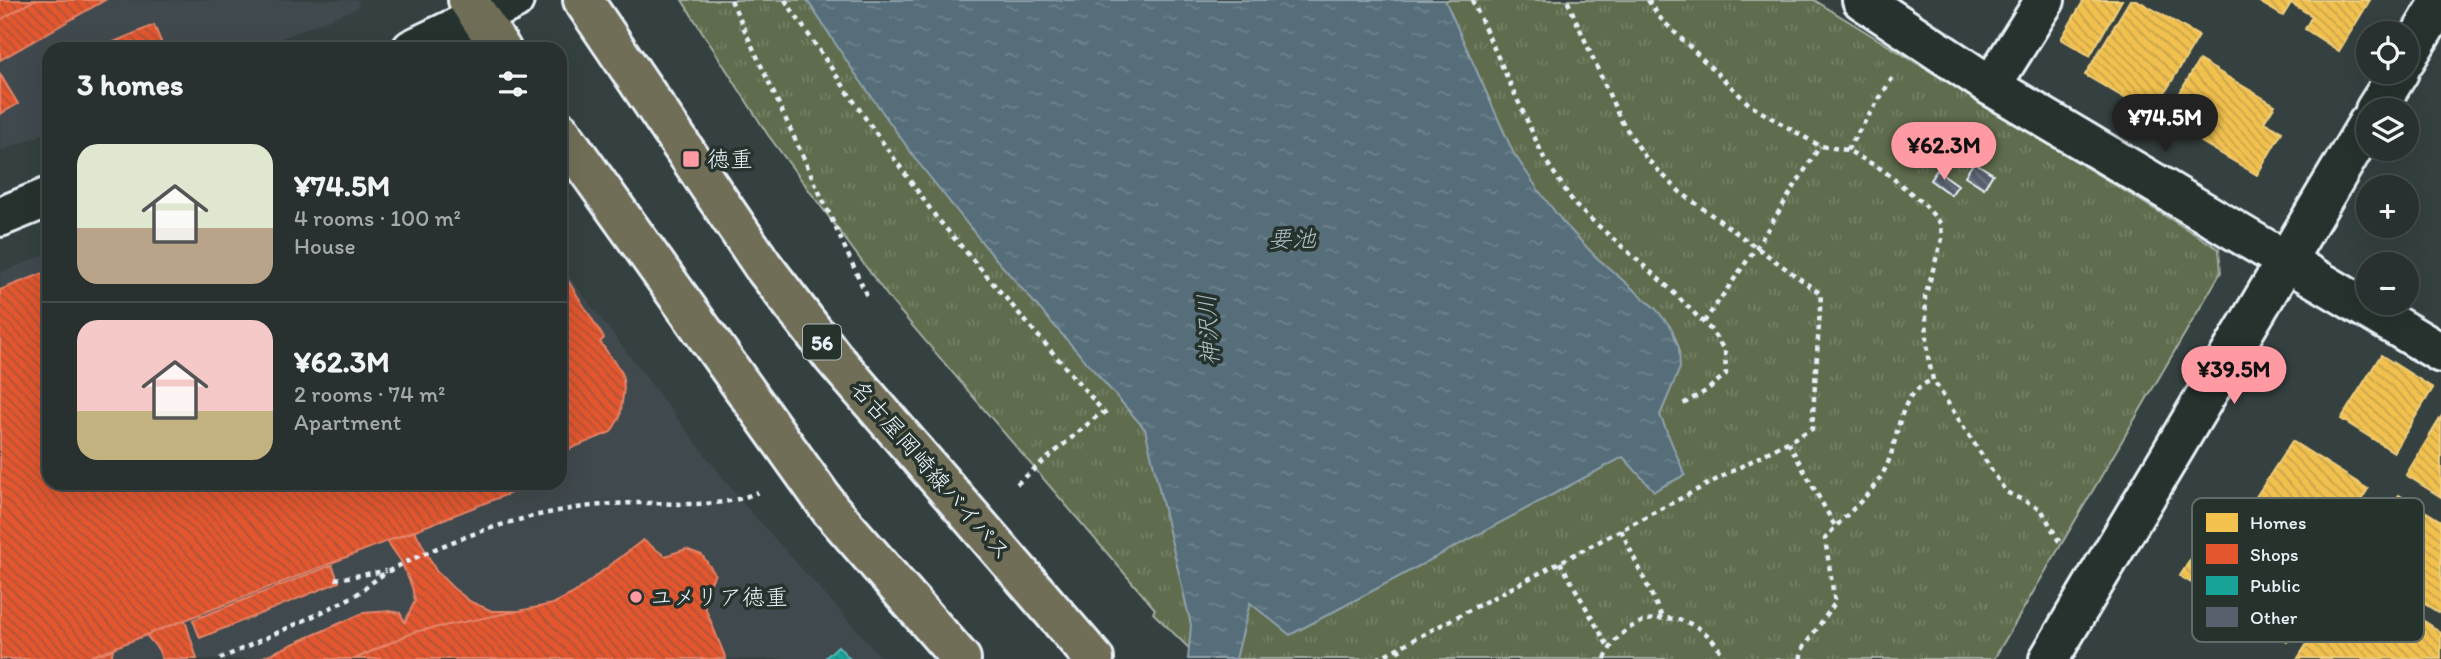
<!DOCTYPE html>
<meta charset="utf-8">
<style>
:root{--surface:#283030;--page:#303838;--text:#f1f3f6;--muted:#a5a9ab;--line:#444b4c;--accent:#ff9aa2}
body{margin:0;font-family:Itim,"Klee One",sans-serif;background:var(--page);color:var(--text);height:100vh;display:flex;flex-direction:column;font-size:26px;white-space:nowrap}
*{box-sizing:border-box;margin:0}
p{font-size:23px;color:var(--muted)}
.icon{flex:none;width:38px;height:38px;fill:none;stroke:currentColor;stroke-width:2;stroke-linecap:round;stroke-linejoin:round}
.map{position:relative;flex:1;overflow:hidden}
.panel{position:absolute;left:42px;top:42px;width:525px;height:448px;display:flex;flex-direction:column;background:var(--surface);border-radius:21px;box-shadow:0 7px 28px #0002,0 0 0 2px var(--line)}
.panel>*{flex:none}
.fabs{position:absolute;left:2356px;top:21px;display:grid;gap:14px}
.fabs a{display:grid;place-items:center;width:63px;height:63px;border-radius:50%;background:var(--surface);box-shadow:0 7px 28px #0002,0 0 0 2px var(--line);font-size:35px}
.price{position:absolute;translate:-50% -60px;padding:0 16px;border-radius:24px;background:var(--accent);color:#111;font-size:23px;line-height:46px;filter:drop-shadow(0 2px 4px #0008)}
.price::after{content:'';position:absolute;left:50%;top:42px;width:21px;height:16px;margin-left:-10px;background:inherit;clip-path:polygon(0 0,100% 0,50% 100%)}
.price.selected{background:#222;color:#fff}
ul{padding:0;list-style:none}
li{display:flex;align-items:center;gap:21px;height:175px;padding:0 35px}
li+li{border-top:2px solid var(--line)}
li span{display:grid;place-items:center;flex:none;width:196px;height:140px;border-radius:21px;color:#555}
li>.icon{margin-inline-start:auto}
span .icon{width:84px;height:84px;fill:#fffc;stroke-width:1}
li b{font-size:30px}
h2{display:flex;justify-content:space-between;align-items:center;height:84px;padding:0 35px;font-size:30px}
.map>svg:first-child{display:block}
</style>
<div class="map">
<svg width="2441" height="659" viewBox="0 0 2441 659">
<defs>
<pattern id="grass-tufts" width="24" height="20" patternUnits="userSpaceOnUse" patternTransform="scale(1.75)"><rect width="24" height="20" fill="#5f6c4e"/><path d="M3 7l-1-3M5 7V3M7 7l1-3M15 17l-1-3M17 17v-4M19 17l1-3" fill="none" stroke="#768168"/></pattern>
<pattern id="water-ripples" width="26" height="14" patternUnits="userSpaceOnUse" patternTransform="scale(1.75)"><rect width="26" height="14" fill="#566e7a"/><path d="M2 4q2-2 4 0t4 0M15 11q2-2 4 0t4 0" fill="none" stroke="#6e838e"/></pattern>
<pattern id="homes-back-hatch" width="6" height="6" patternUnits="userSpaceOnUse" patternTransform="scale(1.75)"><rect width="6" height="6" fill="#f2c14e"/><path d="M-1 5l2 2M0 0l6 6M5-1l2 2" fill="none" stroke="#c7a34d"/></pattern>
<pattern id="shops-back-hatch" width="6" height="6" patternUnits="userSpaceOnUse" patternTransform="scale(1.75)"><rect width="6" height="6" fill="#e4572e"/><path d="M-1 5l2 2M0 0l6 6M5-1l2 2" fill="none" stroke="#ad5238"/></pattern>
<pattern id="public-back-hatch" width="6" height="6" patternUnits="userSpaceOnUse" patternTransform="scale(1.75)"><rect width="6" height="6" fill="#17a398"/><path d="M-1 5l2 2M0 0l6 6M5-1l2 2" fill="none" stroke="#258881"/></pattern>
<pattern id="building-back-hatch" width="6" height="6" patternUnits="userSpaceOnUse" patternTransform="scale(1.75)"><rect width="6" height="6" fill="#57606d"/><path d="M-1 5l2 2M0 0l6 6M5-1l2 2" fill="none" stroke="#6f7783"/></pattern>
</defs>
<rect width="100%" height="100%" fill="#354040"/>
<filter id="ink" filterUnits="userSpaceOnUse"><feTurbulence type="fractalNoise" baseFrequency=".0143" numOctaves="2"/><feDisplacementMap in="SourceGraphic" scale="14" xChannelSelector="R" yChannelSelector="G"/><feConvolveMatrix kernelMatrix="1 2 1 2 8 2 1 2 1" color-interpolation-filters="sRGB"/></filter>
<g filter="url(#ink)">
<g fill="#3f4a4e">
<polygon points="0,0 359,0 357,8 255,49 49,49 49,132 0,151"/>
<polygon points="49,253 49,483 560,483 560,265 740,500 883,659 0,659 0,273"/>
</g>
<polygon fill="url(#grass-tufts)" stroke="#a4aea3" stroke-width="2" points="682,0 1814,0 2219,249 2221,272 1994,659 1200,659 1153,613 1155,609 892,302 768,135"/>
<polygon fill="url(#water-ripples)" stroke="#90a2ac" stroke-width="2" points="807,0 1445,0 1513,152 1539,191 1563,222 1596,257 1656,309 1672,329 1679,348 1680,368 1660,415 1685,475 1654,491 1623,457 1290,635 1250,603 1236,659 1188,659 1191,625 1145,429 989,251 917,161 852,69"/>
<g fill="url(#homes-back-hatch)" stroke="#efcf81" stroke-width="2">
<polygon points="2084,0 2122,0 2090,56 2061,39"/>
<polygon points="2130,0 2137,0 2199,36 2152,114 2085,75"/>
<polygon points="2256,0 2370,0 2339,51 2305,29 2312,16 2291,3 2283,16"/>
<polygon points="2199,60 2275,105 2264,122 2282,132 2257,175 2164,120"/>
<polygon points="2381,355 2433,388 2394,452 2341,419"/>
<polygon points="2441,417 2441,497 2406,475"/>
<polygon points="2292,441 2368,489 2328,552 2252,503"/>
<polygon points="2399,495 2441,521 2441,614 2358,563"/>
<polygon points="2210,528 2243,548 2252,534 2285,554 2281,560 2322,586 2287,642 2180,576"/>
<polygon points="2351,574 2441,632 2441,659 2298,658"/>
</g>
<g fill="url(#shops-back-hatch)" stroke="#e5856b" stroke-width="2">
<polygon points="0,0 105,0 0,60"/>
<polygon points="0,0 34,0 0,20"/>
<polygon points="154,25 164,49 105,49 104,46"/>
<polygon points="0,74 18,104 0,114"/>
<polygon points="49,271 49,483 524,483 526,487 85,659 0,659 0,290"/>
<polygon points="565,276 604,338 600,342 622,373 624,388 620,417 611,432 560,453 560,279"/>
<polygon points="415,531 436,571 453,588 471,602 492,611 522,611 414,632 355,659 259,659 363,613 390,611 400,613 405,622 415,601 412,587 401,561 387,541"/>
<polygon points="643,540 665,556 686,549 702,555 715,574 702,600 726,659 355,659 414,632 553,604 574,593"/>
<polygon points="332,565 339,582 200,638 193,620"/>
<polygon points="185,620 197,659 162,659 158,649 146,635"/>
<polygon points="113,649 111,659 85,659"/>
</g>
<polygon fill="url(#public-back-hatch)" stroke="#56bab5" stroke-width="2" points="838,646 850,659 824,659"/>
<g fill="url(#building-back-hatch)" stroke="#e8f1f8" stroke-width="2">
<polygon points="1974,162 1993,174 1984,188 1965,176"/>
<polygon points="1937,170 1958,185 1951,195 1930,180"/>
</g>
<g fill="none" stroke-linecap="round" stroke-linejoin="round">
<g stroke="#e8f1f8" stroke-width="44">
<polyline id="street" points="1991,86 2045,0"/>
</g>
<g stroke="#e8f1f8" stroke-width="44">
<g id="secondary">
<polyline points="1862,0 1991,86 2441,353"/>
<polyline points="412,49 514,0"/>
<polyline points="2406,59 2441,1"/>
<polyline points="2375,110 2399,72"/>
<polyline points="0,217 49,197"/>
<polyline points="2049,659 2368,123"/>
</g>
</g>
<g stroke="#e8f1f8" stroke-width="44">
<g id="primary">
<polyline points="468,0 501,49"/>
<polyline points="583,0 763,266 833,357 1094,659"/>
<polyline points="560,131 830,509 961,659"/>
</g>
</g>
<g stroke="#e8f1f8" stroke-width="4.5" stroke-dasharray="5 5" stroke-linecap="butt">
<polyline points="731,0 867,296"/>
<polyline points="785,0 866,119 936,217 1109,418"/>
<polyline points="1472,0 1544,158 1576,206 1669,288 1711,330 1725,351 1726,374 1706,391 1683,404"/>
<polyline points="1648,0 1661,19 1751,106 1820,146 1847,150 1883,170 1924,204 1941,224 1942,239 1925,297 1928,357 1933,380 2006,492 2041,509 2061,545"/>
<polyline points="1847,150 1893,77"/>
<polyline points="1704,322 1756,248 1820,146"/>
<polyline points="1788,442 1835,526"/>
<polyline points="1017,484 1102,412"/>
<polyline points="1621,530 1662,617"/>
<polyline points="1560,562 1609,648"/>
<polyline points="335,579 386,571"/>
<polyline points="1398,648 1403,659"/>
<path d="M220 659C263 639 307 620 350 598 364 591 375 578 389 571 425 551 482 529 522 519 561 509 602 503 643 503 683 503 720 509 758 492"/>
<polyline points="1377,659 1812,429 1821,294 1680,192 1646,158 1620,119 1567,0"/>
<path d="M1605 659C1626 604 1702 605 1724 659"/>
<path d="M1801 659V651L1835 603 1825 539C1844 515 1868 499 1883 473 1901 443 1894 393 1933 380"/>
</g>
<use href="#street" stroke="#26332d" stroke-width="38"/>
<use href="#secondary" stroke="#26332d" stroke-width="38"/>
<use href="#primary" stroke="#716e59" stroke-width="38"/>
</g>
</g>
<g fill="#ff9aa2" stroke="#26332d" stroke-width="2.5">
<rect x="682" y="150" width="18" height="18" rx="3.5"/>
<circle cx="636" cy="597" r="7"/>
</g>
<g text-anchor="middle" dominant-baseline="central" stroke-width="7" stroke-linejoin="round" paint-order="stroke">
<rect fill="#26332d" stroke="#aeb8bb" stroke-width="2" x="803" y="324.5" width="38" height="35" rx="5"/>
<g font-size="21" font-weight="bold" fill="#e8f1f8">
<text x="822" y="342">56</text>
</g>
<g font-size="23" fill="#e8f1f8" stroke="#26332d" text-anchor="start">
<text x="707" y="159">徳重</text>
<text x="650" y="597">ユメリア徳重</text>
</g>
<g font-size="23" fill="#e8f1f8" stroke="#26332d">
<text transform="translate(931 470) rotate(49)">名古屋岡崎線バイパス</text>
</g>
<g font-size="24" font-style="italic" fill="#aebdc6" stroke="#26332d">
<text x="1292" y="238">要池</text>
<text transform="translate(1208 330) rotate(-93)">神沢川</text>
</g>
</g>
<rect x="2192" y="498" width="232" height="144" rx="10" fill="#26332d" stroke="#606c6a" stroke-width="2"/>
<rect x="2206" y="513" width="32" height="19" fill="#f2c14e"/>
<rect x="2206" y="544" width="32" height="20" fill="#e4572e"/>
<rect x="2206" y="576" width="32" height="19" fill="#17a398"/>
<rect x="2206" y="607" width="32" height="20" fill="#57606d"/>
<g font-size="19" fill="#e8f1f8">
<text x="2250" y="529">Homes</text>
<text x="2250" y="561">Shops</text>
<text x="2250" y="592">Public</text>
<text x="2250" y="624">Other</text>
</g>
</svg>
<div class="fabs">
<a><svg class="icon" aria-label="locate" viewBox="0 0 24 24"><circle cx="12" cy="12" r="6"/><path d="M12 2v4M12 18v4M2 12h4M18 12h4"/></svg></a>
<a><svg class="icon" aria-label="layers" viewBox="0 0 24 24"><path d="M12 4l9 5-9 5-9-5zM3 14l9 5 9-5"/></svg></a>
<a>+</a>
<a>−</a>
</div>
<b class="price selected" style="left:2165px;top:154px">¥74.5M</b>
<b class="price" style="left:1944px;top:182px">¥62.3M</b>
<b class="price" style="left:2234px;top:406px">¥39.5M</b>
<section class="panel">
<h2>3 homes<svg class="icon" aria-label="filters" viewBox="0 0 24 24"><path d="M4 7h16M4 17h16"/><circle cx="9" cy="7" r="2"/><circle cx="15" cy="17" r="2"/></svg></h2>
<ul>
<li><span style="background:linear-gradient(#dfe7d0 60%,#b9a48a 0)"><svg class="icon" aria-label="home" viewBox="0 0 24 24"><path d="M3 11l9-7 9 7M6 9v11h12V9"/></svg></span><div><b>¥74.5M</b><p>4 rooms · 100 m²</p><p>House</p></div></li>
<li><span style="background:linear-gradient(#f6c9c9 65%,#c2b280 0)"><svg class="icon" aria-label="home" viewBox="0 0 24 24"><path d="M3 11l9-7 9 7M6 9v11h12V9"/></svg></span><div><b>¥62.3M</b><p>2 rooms · 74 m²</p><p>Apartment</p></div></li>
</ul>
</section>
</div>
